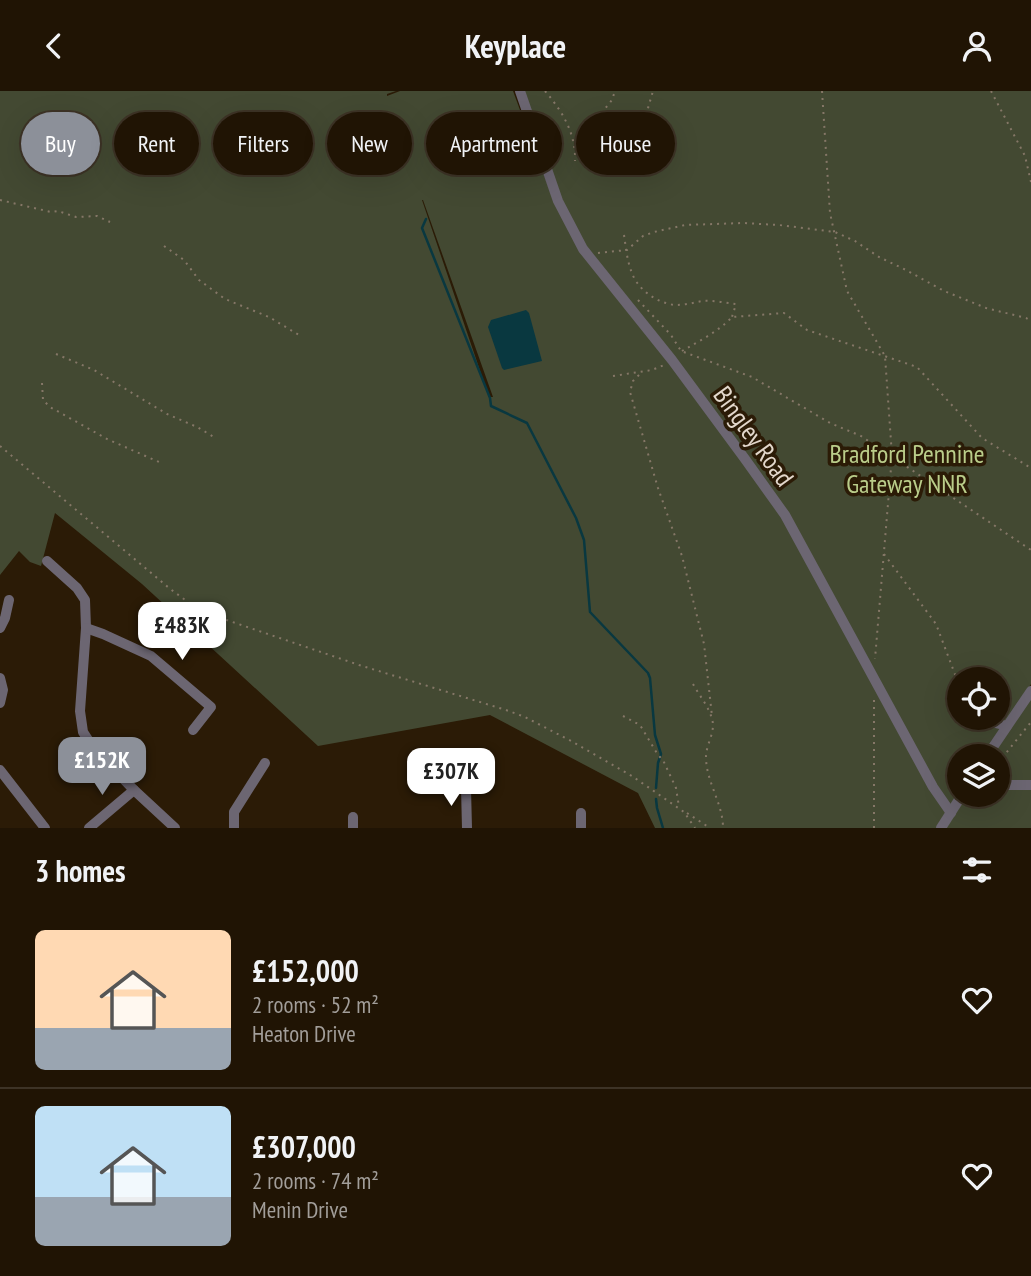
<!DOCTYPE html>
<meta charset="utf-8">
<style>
:root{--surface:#201404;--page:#2d2113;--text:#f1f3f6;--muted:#a29e9a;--line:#3d3326;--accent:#8c9099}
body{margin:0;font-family:"PT Sans Narrow",sans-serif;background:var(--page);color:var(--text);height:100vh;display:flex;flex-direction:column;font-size:26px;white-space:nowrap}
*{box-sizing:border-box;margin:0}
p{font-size:23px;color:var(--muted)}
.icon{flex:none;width:38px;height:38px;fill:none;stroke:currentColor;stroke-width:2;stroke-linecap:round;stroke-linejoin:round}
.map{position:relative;height:737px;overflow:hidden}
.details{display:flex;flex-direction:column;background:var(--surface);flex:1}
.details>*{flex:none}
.top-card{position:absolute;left:21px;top:21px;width:990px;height:63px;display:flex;gap:14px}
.buttons{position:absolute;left:947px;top:576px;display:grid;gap:14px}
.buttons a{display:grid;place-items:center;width:63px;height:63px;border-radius:50%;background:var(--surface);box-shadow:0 7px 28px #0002,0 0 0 2px var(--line);font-size:35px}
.price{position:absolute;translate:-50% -60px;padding:0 16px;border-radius:14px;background:#fff;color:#222;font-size:23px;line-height:46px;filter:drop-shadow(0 2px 4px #0008)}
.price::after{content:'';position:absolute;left:50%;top:42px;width:21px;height:16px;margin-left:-10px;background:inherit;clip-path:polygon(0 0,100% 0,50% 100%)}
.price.selected{background:var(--accent);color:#fff}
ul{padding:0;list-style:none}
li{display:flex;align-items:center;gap:21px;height:175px;padding:0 35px}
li+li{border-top:2px solid var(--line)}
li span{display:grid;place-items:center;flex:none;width:196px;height:140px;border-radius:10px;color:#555}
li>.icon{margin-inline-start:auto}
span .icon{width:84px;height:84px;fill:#fffc;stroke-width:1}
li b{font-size:30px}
h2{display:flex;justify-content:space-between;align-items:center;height:84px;padding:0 35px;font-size:30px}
.tag{padding:0 24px;border-radius:32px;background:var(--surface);box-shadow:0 7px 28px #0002,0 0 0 2px var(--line);font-size:24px;line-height:63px}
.tag.selected{background:var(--accent);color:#fff}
header{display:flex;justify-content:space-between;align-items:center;height:91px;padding:0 35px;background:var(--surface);font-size:32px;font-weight:700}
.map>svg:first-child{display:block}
</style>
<header><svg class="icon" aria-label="back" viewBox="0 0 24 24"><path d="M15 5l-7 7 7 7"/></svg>Keyplace<svg class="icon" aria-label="person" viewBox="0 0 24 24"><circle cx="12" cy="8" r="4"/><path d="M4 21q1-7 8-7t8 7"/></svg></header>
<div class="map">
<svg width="1031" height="737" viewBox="0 0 1031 737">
<rect width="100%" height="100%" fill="#2b1b06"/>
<g fill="#434932" fill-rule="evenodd">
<path d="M0 0H396L387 3V5L400 0H513L554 111 520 0H1031V593L986 665H959V704H998V694L1031 696V737H655L638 702 490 624 318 655 142 493 55 422 41 475 30 471 19 460 0 484ZM422 109H423L493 306H489ZM959 588H998V626H959Z"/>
<polygon points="1031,607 1031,692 998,691 998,665 992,665"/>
</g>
<polygon fill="#093840" points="526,219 529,222 542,270 504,279 502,277 488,236 491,229"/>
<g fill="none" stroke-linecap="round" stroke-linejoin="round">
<g stroke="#093840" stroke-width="2.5">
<polyline points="426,128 422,137 490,307 491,315 527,332 576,427 584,449 590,521 648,582 650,587 655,644 661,663 658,672 656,697"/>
<polyline points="656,708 657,717 663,737"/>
</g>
<g stroke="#857767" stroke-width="2" stroke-dasharray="2 5" stroke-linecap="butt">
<path d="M545 0C562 20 576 42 575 70"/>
<polyline points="822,0 830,122 847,200 885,265 892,365 875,568"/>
<polyline points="991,0 1025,65 1031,91"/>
<polyline points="646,31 646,24 653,0"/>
<polyline points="584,44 612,9 615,0"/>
<polyline points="0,109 51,121 58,120 76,126 97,125 110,131"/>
<path d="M624 144C626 157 627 170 632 182 638 199 657 212 675 214 684 214 693 212 702 210 713 209 725 212 736 213L732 226"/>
<polyline points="164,155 184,169 199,189 225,208 269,226 299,244"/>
<polyline points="598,162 627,159 643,145 654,141 685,134 743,132 779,134 835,141 855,150 879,166 906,179 944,200 986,217 1026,227 1031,230"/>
<polyline points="638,209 671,244 681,260 752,286 830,332 861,345 1031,459"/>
<path d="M682 260C699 250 718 241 732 226L784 222 807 239 917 276 982 347 1031 377"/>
<polyline points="56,263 94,279 167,323 197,336 214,346"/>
<polyline points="639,284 633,290 630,301 658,397 682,465 704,553 712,625"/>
<polyline points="613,285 652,279 664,274"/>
<polyline points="42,292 43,309 50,316 107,348 159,371"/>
<polyline points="0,355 169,497 200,520 359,574 506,619 525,626 573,651 632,685 684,721 695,737"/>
<polyline points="884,463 936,533 959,594"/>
<path d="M693 593C699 604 709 616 712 628 716 641 706 653 706 666 706 691 723 712 723 737"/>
<polyline points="874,609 874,737"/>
<polyline points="623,625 640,634 658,664 663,669 676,697 679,716"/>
<polyline points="998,672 1031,631"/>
<polyline points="687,722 710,737"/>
</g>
<g stroke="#6c6672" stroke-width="10">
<polyline points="520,0 558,110 583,158 672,269 745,368 785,424 933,696 951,722"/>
<polyline points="47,470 77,497 85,509 86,537 80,620 83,641 92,655 134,699 175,737"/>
<polyline points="0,537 5,527 9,509"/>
<polyline points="86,537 103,543 151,565 211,616 193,639"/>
<polyline points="0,587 3,599 0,612"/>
<polyline points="973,632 988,630 1007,635"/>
<polyline points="987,665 1031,600"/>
<polyline points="0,679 45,737"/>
<polyline points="998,694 1031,694"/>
<polyline points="466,697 467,737"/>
<polyline points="581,722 581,737"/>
<polyline points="353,726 353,737"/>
<polyline points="89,737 134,699"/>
<polyline points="234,737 234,721 265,672"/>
<polyline points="941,737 962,704"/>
</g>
</g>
<g text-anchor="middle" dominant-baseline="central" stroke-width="7" stroke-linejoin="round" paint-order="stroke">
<g font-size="26" fill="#e3d8cc" stroke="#2b1b06">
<text transform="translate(754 345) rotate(54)">Bingley Road</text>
</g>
<g font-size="26" fill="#bacd8a" stroke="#2b1b06">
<text x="907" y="362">Bradford Pennine<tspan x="907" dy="30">Gateway NNR</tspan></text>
</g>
</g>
</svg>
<div class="buttons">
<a><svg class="icon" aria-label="locate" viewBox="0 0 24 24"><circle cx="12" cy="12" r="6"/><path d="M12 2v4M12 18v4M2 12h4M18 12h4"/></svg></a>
<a><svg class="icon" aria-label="layers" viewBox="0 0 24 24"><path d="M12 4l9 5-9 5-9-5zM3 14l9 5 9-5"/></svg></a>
</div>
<b class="price" style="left:182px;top:571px">£483K</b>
<b class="price selected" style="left:102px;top:706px">£152K</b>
<b class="price" style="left:451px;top:717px">£307K</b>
<div class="top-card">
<a class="tag selected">Buy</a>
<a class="tag">Rent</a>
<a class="tag">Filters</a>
<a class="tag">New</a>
<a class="tag">Apartment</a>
<a class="tag">House</a>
</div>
</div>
<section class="details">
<h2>3 homes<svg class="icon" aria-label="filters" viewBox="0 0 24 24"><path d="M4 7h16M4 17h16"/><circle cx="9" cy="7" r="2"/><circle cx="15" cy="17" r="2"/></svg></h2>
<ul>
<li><span style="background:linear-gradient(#ffd9b3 70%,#9aa5b1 0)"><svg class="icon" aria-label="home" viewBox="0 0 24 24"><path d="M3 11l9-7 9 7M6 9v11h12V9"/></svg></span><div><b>£152,000</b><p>2 rooms · 52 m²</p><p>Heaton Drive</p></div><svg class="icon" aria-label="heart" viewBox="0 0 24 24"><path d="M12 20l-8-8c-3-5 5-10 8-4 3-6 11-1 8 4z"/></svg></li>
<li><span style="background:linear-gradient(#bfe0f5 65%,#9aa5b1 0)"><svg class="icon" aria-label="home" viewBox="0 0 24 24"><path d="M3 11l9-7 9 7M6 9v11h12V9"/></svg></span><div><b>£307,000</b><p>2 rooms · 74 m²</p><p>Menin Drive</p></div><svg class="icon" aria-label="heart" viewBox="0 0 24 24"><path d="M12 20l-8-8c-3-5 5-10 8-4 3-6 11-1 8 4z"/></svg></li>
</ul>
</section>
